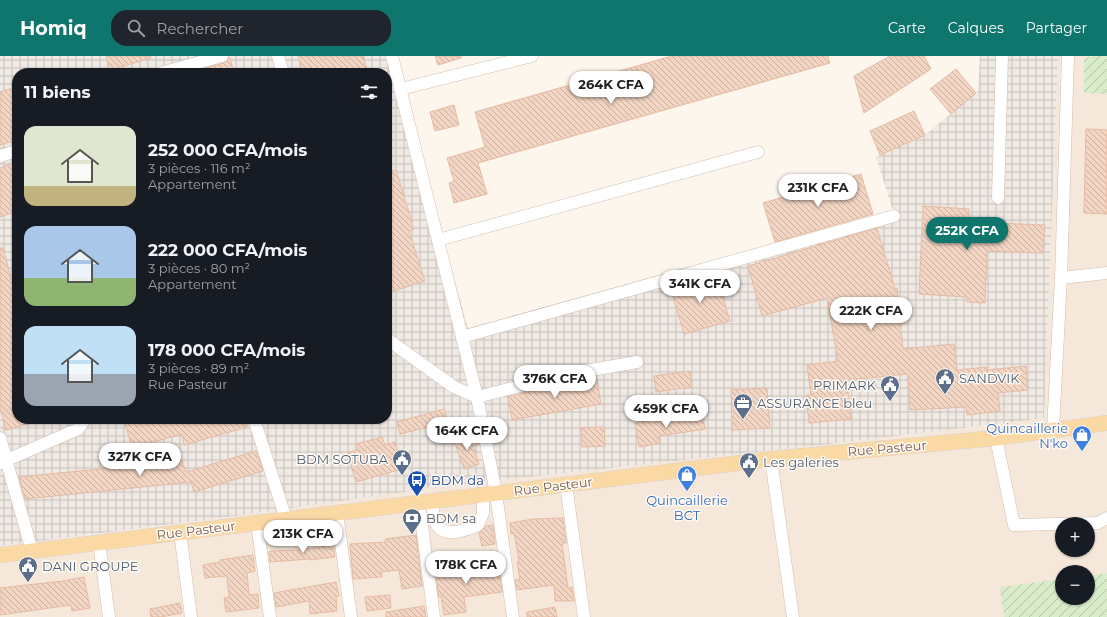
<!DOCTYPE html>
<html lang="fr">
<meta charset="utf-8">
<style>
:root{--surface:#171b24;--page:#20242c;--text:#f1f3f6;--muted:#9ea1a6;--accent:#0f766e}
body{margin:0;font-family:Montserrat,sans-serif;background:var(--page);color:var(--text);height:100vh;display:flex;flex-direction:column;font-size:15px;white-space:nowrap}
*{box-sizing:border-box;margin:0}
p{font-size:13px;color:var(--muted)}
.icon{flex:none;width:22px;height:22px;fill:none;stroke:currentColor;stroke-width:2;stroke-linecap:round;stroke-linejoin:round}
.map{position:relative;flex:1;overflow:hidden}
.details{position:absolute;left:12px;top:12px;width:380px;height:356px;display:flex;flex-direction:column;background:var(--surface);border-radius:16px;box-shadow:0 1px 3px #0004}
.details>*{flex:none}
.controls{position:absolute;left:1055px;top:461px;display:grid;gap:8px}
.controls a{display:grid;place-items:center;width:40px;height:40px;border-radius:50%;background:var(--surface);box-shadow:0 1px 3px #0004;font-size:20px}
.price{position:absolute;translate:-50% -34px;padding:0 9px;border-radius:14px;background:#fff;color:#222;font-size:13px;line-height:26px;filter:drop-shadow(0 1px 2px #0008)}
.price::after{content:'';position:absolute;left:50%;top:24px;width:12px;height:9px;margin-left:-6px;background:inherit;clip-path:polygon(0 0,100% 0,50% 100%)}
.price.selected{background:var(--accent);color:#fff}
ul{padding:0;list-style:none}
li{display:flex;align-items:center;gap:12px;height:100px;padding:0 12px}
li span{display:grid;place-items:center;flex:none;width:112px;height:80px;border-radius:12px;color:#555}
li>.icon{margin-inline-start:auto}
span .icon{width:48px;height:48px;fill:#fffc;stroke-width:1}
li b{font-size:17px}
h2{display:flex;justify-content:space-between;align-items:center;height:48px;padding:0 12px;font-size:17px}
header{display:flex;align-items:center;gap:24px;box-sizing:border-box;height:56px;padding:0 20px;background:var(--accent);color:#fff}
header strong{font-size:19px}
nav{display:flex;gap:22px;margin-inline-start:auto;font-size:14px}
.search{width:280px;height:36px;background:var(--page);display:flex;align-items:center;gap:10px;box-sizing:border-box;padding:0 14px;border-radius:16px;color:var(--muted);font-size:15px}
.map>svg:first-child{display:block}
</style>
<header>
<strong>Homiq</strong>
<div class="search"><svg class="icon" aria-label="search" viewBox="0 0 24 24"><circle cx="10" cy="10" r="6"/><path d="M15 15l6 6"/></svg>Rechercher</div>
<nav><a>Carte</a><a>Calques</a><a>Partager</a></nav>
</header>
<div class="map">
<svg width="1107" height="561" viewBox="0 0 1107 561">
<defs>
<pattern id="industrial-grid" width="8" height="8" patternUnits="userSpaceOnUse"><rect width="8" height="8" fill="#efe9e4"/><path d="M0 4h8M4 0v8" fill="none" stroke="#c7c0bb"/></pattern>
<pattern id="garden-furrows" width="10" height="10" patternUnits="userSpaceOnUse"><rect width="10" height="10" fill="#d8ecc9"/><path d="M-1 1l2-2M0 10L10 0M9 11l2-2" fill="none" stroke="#b4c2a5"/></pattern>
<pattern id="building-back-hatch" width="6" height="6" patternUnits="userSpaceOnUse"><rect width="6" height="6" fill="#f3d5c3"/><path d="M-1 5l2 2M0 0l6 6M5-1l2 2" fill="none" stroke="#cab0a1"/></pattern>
</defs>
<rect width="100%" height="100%" fill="#fdf6ec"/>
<path fill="#f5e8da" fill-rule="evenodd" d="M1058 0H1107V561H0V490L250 458 446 430 822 389 1044 362ZM1062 468H1088V494H1062ZM1062 516H1088V542H1062Z"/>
<path fill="url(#industrial-grid)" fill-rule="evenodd" d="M0 0H391L468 272 893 155 876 101 925 79 976 37 978 35 980 0H1058L1044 362 822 389 446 430 250 458 0 490ZM17 17H387V363H17Z"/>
<g fill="url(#garden-furrows)">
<polygon points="1097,0 1107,0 1107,38 1084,37 1084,2"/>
<polygon points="1107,517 1107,561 1004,561 1000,531 1062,523 1062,542 1088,542 1088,520"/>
</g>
<g fill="url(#building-back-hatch)" stroke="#e6bba3">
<polygon points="106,0 150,0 151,2 110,14"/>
<polygon points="298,0 363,0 368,17 303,17"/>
<polygon points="435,0 461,0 461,2 438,9"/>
<polygon points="672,0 828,0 830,7 478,107 487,138 454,147 449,127 454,125 447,102 485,91 475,56"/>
<polygon points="890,0 924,0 931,13 864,57 854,20"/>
<polygon points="229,2 230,2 234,17 189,17 224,7"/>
<polygon points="956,13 976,37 951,58 930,33"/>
<polygon points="17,31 17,84 0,89 0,36"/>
<polygon points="454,49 459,69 435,75 430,56"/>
<polygon points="914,55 925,79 880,99 870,75"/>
<polygon points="1086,73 1107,74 1107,158 1084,157"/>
<polygon points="17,106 17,155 0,161 0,112"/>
<polygon points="396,114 414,173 409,175 425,225 387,237 387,116"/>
<polygon points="861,118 873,158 775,186 763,147"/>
<polygon points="923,150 969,153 969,166 1045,169 1043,197 987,195 985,247 967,246 967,241 919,238"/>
<polygon points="877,172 895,233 897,232 903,293 954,288 957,314 987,311 987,314 1026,310 1028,334 998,337 1000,355 967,359 966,351 910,354 908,318 847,324 851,363 809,367 806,339 811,339 807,309 838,305 827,242 762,260 748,210"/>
<polygon points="0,192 3,192 17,244 17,363 35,363 35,366 6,374 0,352"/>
<polygon points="716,218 730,265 684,278 670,230"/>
<polygon points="690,315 692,331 656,336 654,320"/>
<polygon points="597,323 601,348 512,364 508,341 539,333"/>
<polygon points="767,332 770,372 732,374 731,334"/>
<polygon points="444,353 448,366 400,378 397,366"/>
<polygon points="703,359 705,373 659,380 660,387 639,391 635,367 656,363 656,366"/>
<polygon points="124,363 245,363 247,371 184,389 182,378 132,392"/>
<polygon points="604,371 605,390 582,391 581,372"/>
<polygon points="472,377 477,389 473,390 479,408 464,413 454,384"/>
<polygon points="382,381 385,389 395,386 402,413 356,426 347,397 358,394 356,388"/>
<polygon points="256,395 263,415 194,436 191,426 25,443 19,421 182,405 186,416"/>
<polygon points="563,462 566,487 562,487 568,532 572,531 574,545 555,545 554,529 517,534 515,524 520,523 517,506 519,505 514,477 511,478 510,467 533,463"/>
<polygon points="493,469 495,488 482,490 479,477 486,470"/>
<polygon points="416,479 422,530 402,533 399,514 381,516 382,521 353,523 350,488 386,486 385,483"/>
<polygon points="333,489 335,501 310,504 310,503 270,506 269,496 271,495 300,494"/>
<polygon points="253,499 255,515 247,517 249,539 258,538 259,552 226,556 224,542 229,541 227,520 205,522 203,509 220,506 220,504"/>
<polygon points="498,506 502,536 464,541 466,556 444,559 441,540 439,541 435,513"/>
<polygon points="84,521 90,552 72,555 71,549 0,559 0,532 63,525"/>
<polygon points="336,526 339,540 336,541 337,555 310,558 309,545 276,551 274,537"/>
<polygon points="390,539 391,552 367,555 365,541"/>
<polygon points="180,547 182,557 161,561 151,561 150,553"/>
<polygon points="424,550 426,561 386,561 386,556"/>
<polygon points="555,551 557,561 527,561 527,556"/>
</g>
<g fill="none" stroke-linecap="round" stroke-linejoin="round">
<g stroke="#d1beb0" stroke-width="13">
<g id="minor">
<polyline points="278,0 283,17"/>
<polyline points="392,0 477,341 496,437 513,561"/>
<polyline points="161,17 222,0"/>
<polyline points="401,33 532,0"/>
<polyline points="0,100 17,95"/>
<polyline points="998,142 1002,0"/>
<polyline points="438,184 758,96"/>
<polyline points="1061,222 1107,217"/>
<polyline points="462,281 894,160"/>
<polyline points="387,283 454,331 477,341 568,318 637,306"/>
<polyline points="254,363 286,463"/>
<polyline points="1053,373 1061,222 1068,0"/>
<polyline points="0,382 32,495"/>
<polyline points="996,382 1014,469 1098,467 1107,462"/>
<polyline points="771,403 793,561"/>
<polyline points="0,407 78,373 85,363"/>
<polyline points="566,428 584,561"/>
<path d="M432 445C433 451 433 458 435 464 441 484 464 475 478 469L483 457V439"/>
<polyline points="419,447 434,561"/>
<polyline points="337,457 351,561"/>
<polyline points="257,467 270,561"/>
<polyline points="180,476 191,561"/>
<polyline points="99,486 109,561"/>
</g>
</g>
<g stroke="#dad1cd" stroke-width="16">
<polyline id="major" points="0,499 771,403 996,382 1107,367"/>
</g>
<use href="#minor" stroke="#fff" stroke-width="12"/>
<use href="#major" stroke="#fbd9a5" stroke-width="15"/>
</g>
<defs>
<g id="civic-pin" transform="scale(1)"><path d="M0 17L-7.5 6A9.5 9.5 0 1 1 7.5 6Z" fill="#5c6f8a" stroke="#fffaf3"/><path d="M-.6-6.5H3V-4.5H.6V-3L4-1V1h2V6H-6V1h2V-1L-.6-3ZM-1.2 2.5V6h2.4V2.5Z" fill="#fff"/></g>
<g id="office-pin" transform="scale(1)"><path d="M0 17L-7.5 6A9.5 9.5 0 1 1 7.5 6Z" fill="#5c6f8a" stroke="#fffaf3"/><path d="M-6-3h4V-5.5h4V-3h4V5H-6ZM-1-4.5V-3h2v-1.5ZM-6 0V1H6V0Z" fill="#fff"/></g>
<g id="shop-pin" transform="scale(1)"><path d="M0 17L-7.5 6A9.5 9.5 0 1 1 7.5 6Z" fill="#3f7fe0" stroke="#fffaf3"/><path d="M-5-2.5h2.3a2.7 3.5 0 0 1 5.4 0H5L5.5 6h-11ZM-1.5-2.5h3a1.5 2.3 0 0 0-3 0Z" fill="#fff"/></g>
<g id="bus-pin" transform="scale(1)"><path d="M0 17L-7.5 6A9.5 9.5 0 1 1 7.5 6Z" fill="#1a4fb4" stroke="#fffaf3"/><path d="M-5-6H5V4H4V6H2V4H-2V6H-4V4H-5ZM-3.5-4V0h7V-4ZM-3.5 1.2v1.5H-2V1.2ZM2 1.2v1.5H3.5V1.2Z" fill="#fff"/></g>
<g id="bank-pin" transform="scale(1)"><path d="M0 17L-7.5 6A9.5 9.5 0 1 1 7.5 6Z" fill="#5c6f8a" stroke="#fffaf3"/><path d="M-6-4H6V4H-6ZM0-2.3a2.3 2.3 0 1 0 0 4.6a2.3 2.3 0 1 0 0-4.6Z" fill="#fff"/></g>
</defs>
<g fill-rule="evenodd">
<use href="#civic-pin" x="945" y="322"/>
<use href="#civic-pin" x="890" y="329"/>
<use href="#office-pin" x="743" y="347"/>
<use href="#shop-pin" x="1082" y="379"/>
<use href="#civic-pin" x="402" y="403"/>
<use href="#civic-pin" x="749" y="406"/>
<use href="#shop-pin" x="687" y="419"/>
<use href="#bus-pin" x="417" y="424"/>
<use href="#bank-pin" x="412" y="462"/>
<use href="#civic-pin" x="28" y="510"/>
</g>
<g text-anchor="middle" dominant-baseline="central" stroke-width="3" stroke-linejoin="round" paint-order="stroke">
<g font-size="13" fill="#4e5e75" stroke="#fffaf3" text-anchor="start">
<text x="959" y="322">SANDVIK</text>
<text x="876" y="329" text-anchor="end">PRIMARK</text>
<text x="757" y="347">ASSURANCE bleu</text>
<text x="388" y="403" text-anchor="end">BDM SOTUBA</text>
<text x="763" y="406">Les galeries</text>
<text x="426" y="462">BDM sa</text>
<text x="42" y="510">DANI GROUPE</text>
</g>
<g font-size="13" fill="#366cbe" stroke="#fffaf3" text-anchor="end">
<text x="1068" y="372">Quincaillerie<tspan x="1068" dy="15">N'ko</tspan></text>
<text x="687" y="444" text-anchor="middle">Quincaillerie<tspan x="687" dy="15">BCT</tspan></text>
</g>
<g font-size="13" fill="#7a5c4d" stroke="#fffaf3">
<text transform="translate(887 392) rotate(-5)">Rue Pasteur</text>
<text transform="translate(553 430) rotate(-7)">Rue Pasteur</text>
<text transform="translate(196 474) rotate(-7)">Rue Pasteur</text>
</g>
<g font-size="13" fill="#164399" stroke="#fffaf3" text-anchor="start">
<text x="431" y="424">BDM da</text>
</g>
</g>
</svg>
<div class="controls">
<a>+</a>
<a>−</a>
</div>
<b class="price" style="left:611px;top:49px">264K CFA</b>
<b class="price" style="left:818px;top:152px">231K CFA</b>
<b class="price selected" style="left:967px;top:195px">252K CFA</b>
<b class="price" style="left:700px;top:248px">341K CFA</b>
<b class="price" style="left:871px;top:275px">222K CFA</b>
<b class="price" style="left:555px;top:343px">376K CFA</b>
<b class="price" style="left:666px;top:373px">459K CFA</b>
<b class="price" style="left:467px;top:395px">164K CFA</b>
<b class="price" style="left:140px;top:421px">327K CFA</b>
<b class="price" style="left:303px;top:498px">213K CFA</b>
<b class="price" style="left:466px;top:529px">178K CFA</b>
<section class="details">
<h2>11 biens<svg class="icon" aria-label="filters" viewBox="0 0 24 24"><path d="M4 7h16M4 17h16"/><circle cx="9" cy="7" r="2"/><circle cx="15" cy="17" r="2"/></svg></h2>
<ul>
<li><span style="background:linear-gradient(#dfe7d0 75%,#c2b280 0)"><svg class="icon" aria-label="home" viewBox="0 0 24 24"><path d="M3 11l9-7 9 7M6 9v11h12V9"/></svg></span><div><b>252 000 CFA/mois</b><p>3 pièces · 116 m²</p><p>Appartement</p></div></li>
<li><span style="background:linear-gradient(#a9c7e8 65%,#8fb573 0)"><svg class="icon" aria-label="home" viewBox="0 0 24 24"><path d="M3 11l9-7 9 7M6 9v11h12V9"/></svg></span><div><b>222 000 CFA/mois</b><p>3 pièces · 80 m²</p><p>Appartement</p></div></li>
<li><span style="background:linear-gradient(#bfe0f5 60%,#9aa5b1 0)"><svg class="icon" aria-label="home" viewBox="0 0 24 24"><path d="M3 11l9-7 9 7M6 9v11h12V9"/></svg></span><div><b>178 000 CFA/mois</b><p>3 pièces · 89 m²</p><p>Rue Pasteur</p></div></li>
</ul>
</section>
</div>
